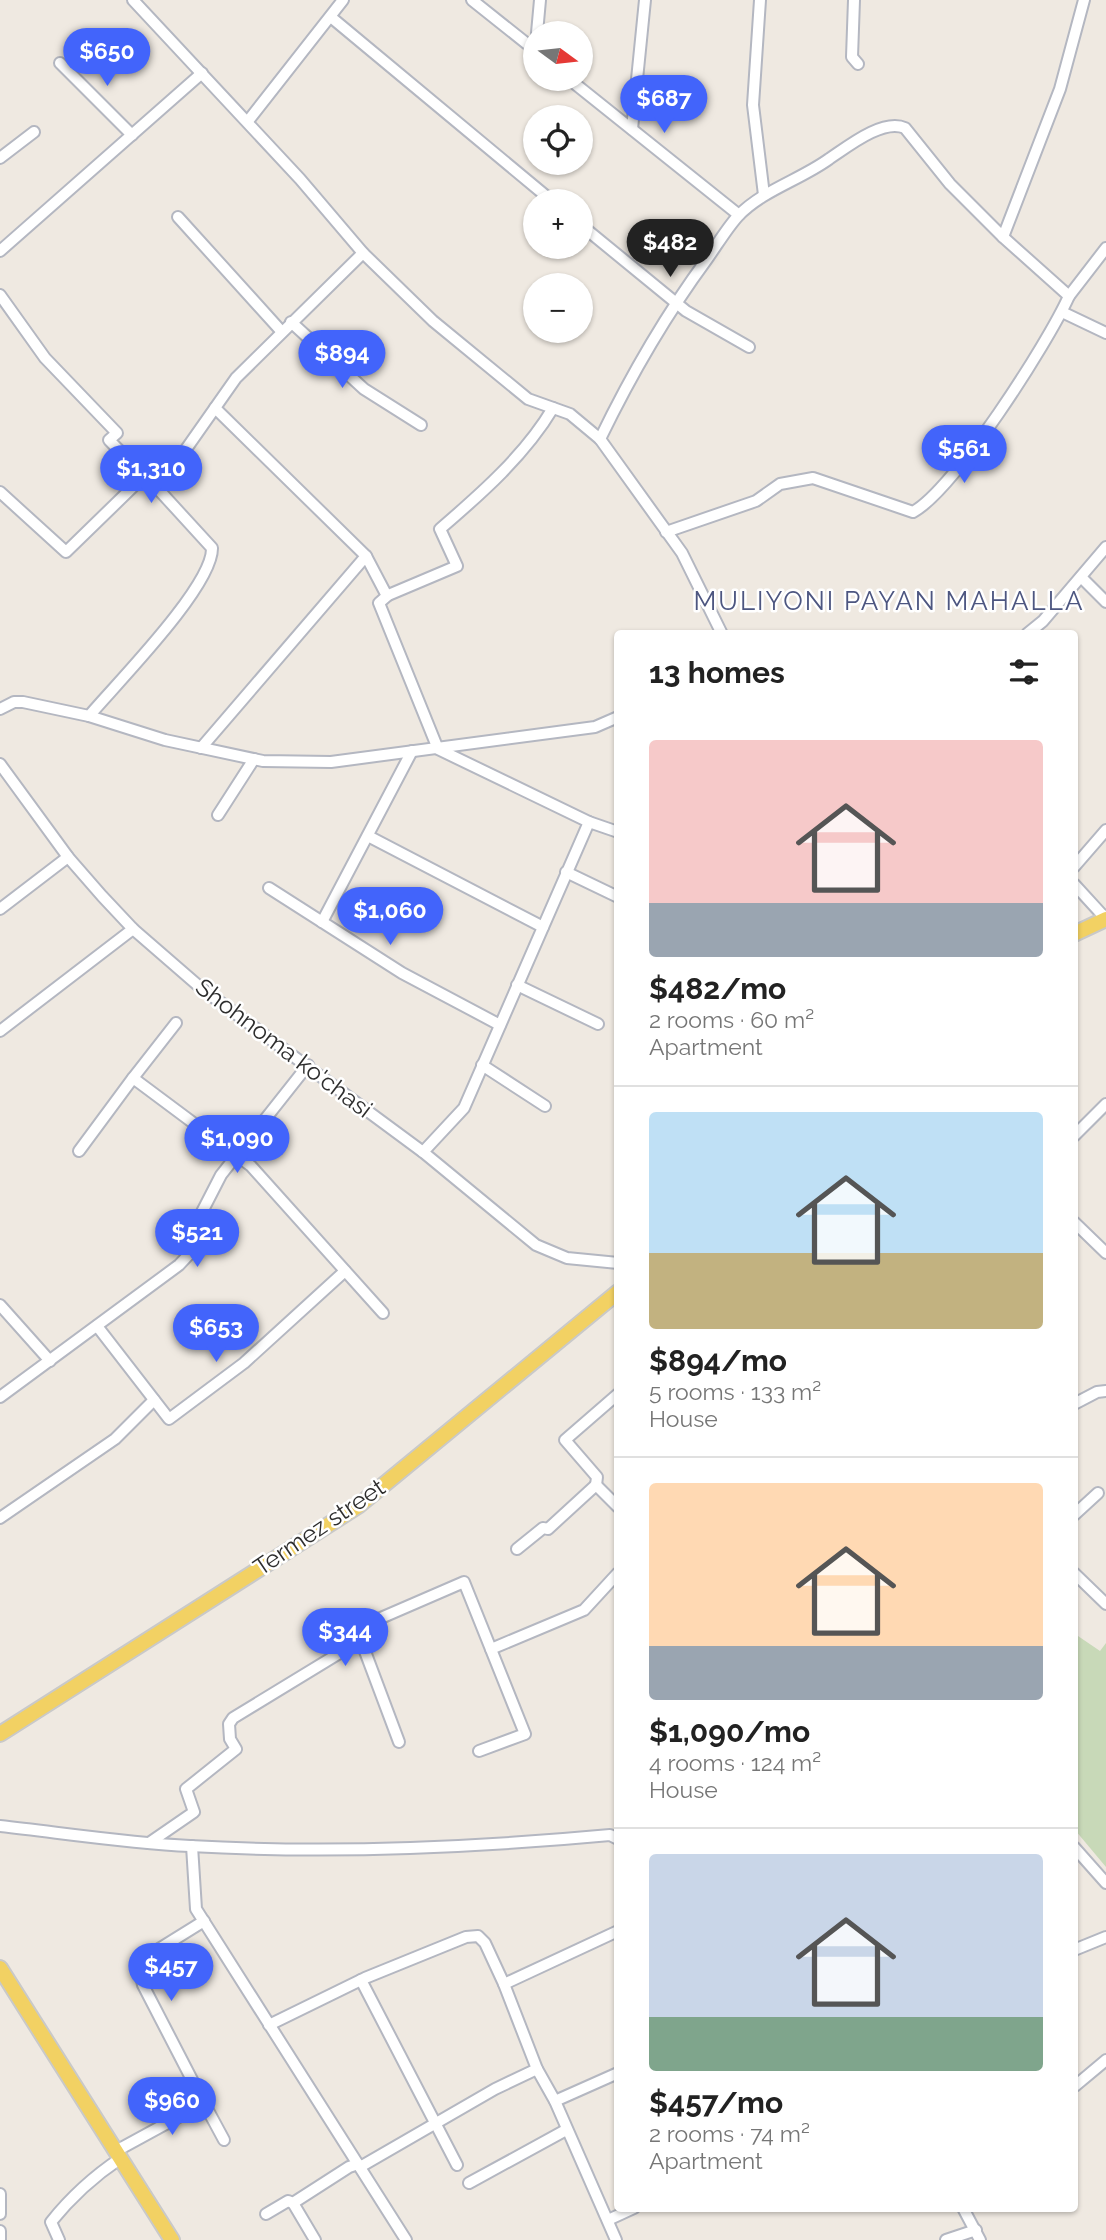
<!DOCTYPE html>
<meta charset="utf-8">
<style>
:root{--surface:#fff;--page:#f6f6f6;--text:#222;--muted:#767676;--line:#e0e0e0;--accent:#4264fb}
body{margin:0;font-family:Raleway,sans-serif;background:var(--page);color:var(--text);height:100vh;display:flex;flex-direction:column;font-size:26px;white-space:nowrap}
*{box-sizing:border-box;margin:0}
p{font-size:23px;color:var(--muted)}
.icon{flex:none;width:38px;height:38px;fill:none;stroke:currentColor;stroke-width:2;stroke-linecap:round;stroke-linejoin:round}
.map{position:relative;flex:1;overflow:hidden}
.details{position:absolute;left:614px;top:630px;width:464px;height:1582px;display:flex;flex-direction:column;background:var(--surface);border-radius:7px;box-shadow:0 2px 5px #0004}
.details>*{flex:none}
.needle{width:46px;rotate:105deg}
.controls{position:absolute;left:523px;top:21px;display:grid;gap:14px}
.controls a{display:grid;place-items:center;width:70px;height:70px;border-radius:50%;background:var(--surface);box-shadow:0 2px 5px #0004;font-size:35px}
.price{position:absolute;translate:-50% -60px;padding:0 16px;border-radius:24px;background:var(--accent);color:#fff;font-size:23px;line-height:46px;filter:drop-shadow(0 2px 4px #0008)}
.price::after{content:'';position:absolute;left:50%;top:42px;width:21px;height:16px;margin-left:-10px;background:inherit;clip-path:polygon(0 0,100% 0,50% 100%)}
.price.selected{background:#222;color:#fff}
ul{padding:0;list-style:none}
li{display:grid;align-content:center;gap:14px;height:371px;padding:0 35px}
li+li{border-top:2px solid var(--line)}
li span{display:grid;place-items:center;height:217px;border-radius:7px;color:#555}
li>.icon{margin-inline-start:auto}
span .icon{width:126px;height:126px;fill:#fffc;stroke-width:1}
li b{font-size:30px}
h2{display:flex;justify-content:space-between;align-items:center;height:84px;padding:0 35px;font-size:30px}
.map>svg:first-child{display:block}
</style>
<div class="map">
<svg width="1106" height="2240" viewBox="0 0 1106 2240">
<rect width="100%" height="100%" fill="#efe9e1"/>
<polygon fill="#c8d9b8" points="1078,1636 1100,1651 1106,1643 1106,1867 1075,1830 1074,1643"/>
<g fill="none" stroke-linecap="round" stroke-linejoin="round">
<g stroke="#b4b7c1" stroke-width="14">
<g id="minor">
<polyline points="133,0 300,179 363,253 433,321 528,399 570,414 600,439 682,553 722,634"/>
<polyline points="472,0 536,51"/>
<polyline points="760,0 753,105 764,195"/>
<polyline points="854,0 852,57 858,64"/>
<polyline points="332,18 552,201"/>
<polyline points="537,33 540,0"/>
<polyline points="60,63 132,135"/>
<polyline points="569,79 739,215"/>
<polyline points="248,121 343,0"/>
<polyline points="632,129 645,0"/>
<polyline points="0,158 34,132"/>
<polyline points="178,217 282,332"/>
<polyline points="581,225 686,311 749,347"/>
<polyline points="0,251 202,73"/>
<polyline points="0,295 45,358 117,433 109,440 148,480"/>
<polyline points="1069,296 1106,248"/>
<polyline points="1062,312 1106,333"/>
<polyline points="291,322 364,389 421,425"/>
<path d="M600 439C631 375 665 316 707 259 717 245 727 228 738 216 763 190 800 180 829 159 847 147 883 118 905 128L950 184 1003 237 1060 89 1084 0"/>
<polyline points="0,492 66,552 141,479 151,483"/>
<path d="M666 532 756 501 780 484 813 478 913 512C954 490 1048 343 1069 296L1003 237"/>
<polyline points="366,556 387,596 379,603 438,749 589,822 618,832"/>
<polyline points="1081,577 1106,602"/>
<path d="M386 596 457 566 440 529C482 493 525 455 553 408"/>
<polyline points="1027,634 1043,621 1106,547"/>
<path d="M0 709 14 702H23L89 716C117 683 213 586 212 548L158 489 236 378 363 253"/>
<polyline points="89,716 165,740 263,761 331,762 595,727 618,717"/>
<polyline points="201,748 366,556 215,408"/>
<polyline points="0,764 68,857 102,896 133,929 201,988 423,1152 536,1245 567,1258 618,1263"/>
<polyline points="218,815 254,759"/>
<polyline points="368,836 543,927"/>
<polyline points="1074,867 1106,830"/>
<polyline points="566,872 618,897"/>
<polyline points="1074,884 1106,919"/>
<polyline points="269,888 402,973 500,1025"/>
<polyline points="0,909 68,857"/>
<polyline points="322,922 412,751"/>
<polyline points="517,985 598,1024"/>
<polyline points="0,1031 133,929"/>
<polyline points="482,1065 545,1106"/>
<polyline points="133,1078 176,1023"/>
<polyline points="1074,1136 1106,1104"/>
<polyline points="79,1151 133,1078 251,1166 383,1313"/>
<polyline points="423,1152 464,1108 589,822"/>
<polyline points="1074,1222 1106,1253"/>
<polyline points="0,1305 50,1361"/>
<polyline points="97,1326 169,1419 244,1363 345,1271"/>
<polyline points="0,1397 179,1265 194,1249 202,1212 221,1175 308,1065"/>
<polyline points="1074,1404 1097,1392 1106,1391"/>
<polyline points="596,1485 597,1477 565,1440 618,1394"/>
<polyline points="1074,1515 1098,1493"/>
<polyline points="0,1518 115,1439 154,1400"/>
<polyline points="517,1549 543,1528 548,1529 596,1485 618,1507"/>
<polyline points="1074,1573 1106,1604"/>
<polyline points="357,1630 399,1742"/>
<polyline points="491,1649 584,1610 618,1573"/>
<path d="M0 1826C63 1833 127 1843 190 1846 330 1854 470 1848 610 1835L618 1839"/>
<polyline points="149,1843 194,1812 186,1789 236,1749 230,1739 229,1724 233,1718 338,1654 360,1627 464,1582 525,1734 479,1751"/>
<polyline points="192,1846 196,1909 406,2240"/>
<polyline points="1074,1847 1106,1883"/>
<polyline points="204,1921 138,1962 143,1985 204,2103"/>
<polyline points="1074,1950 1106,1937"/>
<polyline points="361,1980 457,2165"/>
<polyline points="504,1984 618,1931"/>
<polyline points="269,2025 365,1978 466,1937 478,1936 485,1943 504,1984 537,2069 555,2101 616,2240"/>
<polyline points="1075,2086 1106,2060"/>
<polyline points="555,2101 618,2073"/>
<polyline points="116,2151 204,2103 224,2140"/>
<polyline points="360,2167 495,2089 537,2069"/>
<polyline points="469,2183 566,2130"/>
<polyline points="0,2194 0,2214"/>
<polyline points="293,2203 315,2240"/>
<polyline points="963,2208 980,2240"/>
<polyline points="266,2214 288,2201 293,2203 349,2167 358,2164"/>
<polyline points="608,2220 634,2208"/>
<polyline points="0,2231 0,2239"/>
<path d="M59 2240 51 2222C71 2197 94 2176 121 2158"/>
<polyline points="946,2240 976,2230"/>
</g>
</g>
<g stroke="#c9c9c9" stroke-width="18">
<g id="major">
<polyline points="1074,934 1106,919"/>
<polyline points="0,1734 358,1506 618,1292"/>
<polyline points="0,1968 172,2240"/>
</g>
</g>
<use href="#minor" stroke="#fff" stroke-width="10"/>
<use href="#major" stroke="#f2d163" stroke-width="14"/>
</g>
<g text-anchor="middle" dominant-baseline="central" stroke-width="5" stroke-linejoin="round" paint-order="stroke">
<g font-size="24" fill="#2e2e2e" stroke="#fff">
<text transform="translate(284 1048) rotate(37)">Shohnoma ko'chasi</text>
<text transform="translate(319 1527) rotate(-34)">Termez street</text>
</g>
<g font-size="26" letter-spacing="2" fill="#4d5680" stroke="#fff">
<text x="889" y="601">MULIYONI PAYAN MAHALLA</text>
</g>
</g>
</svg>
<div class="controls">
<a><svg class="needle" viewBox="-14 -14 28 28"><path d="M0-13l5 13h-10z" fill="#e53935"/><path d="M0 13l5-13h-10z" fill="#767676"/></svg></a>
<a><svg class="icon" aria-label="locate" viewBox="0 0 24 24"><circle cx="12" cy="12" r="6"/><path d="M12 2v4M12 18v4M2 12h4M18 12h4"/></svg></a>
<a>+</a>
<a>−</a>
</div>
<b class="price" style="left:107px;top:88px">$650</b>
<b class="price" style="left:664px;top:135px">$687</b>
<b class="price selected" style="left:670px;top:279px">$482</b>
<b class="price" style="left:342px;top:390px">$894</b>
<b class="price" style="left:964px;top:485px">$561</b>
<b class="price" style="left:151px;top:505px">$1,310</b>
<b class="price" style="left:390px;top:947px">$1,060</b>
<b class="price" style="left:237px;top:1175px">$1,090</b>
<b class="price" style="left:197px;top:1269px">$521</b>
<b class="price" style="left:216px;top:1364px">$653</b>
<b class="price" style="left:345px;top:1668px">$344</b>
<b class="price" style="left:171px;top:2003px">$457</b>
<b class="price" style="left:172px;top:2137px">$960</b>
<section class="details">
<h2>13 homes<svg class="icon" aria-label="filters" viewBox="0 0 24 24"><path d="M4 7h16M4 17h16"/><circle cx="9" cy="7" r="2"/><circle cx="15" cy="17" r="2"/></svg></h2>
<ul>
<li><span style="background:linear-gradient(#f6c9c9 75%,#9aa5b1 0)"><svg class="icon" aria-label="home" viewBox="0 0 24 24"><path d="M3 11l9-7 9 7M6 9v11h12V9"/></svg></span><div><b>$482/mo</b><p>2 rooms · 60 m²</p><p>Apartment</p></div></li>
<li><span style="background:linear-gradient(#bfe0f5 65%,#c2b280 0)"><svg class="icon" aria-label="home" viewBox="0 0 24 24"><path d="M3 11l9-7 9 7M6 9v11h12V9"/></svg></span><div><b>$894/mo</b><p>5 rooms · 133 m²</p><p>House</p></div></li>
<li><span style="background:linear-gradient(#ffd9b3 75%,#9aa5b1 0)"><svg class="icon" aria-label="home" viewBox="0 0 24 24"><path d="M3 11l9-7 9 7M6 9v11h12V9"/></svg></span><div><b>$1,090/mo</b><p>4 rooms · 124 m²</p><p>House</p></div></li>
<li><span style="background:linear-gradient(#c9d6e8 75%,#7fa58c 0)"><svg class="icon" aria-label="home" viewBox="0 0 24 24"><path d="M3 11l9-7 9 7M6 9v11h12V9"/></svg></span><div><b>$457/mo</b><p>2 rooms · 74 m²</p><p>Apartment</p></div></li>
</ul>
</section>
</div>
